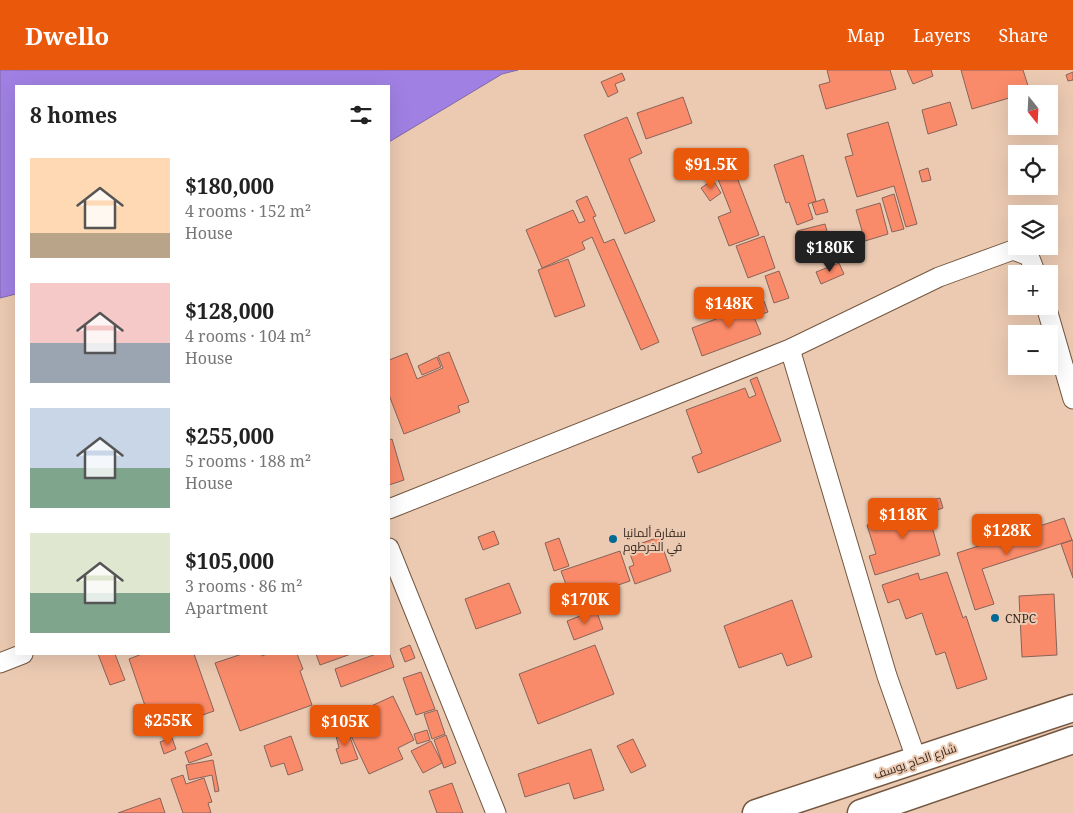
<!DOCTYPE html>
<meta charset="utf-8">
<style>
:root{--surface:#fff;--page:#f2f2f2;--text:#222;--muted:#767676;--accent:#ea580c}
body{margin:0;font-family:"Noto Serif",Cairo,serif;background:var(--page);color:var(--text);height:100vh;display:flex;flex-direction:column;font-size:19px;white-space:nowrap}
*{box-sizing:border-box;margin:0}
p{font-size:16px;color:var(--muted)}
.icon{flex:none;width:28px;height:28px;fill:none;stroke:currentColor;stroke-width:2;stroke-linecap:round;stroke-linejoin:round}
.map{position:relative;flex:1;overflow:hidden}
.drawer{position:absolute;left:15px;top:15px;width:375px;height:570px;display:flex;flex-direction:column;background:var(--surface);border-radius:0px;box-shadow:0 5px 20px #0002}
.drawer>*{flex:none}
.needle{width:32px;rotate:162deg}
.buttons{position:absolute;left:1008px;top:15px;display:grid;gap:10px}
.buttons a{display:grid;place-items:center;width:50px;height:50px;border-radius:0px;background:var(--surface);box-shadow:0 5px 20px #0002;font-size:25px}
.price{position:absolute;translate:-50% -42px;padding:0 11px;border-radius:5px;background:var(--accent);color:#fff;font-size:16px;line-height:32px;filter:drop-shadow(0 1px 2px #0008)}
.price::after{content:'';position:absolute;left:50%;top:30px;width:15px;height:11px;margin-left:-8px;background:inherit;clip-path:polygon(0 0,100% 0,50% 100%)}
.price.selected{background:#222;color:#fff}
ul{padding:0;list-style:none}
li{display:flex;align-items:center;gap:15px;height:125px;padding:0 15px}
li span{display:grid;place-items:center;flex:none;width:140px;height:100px;border-radius:0px;color:#555}
li>.icon{margin-inline-start:auto}
span .icon{width:60px;height:60px;fill:#fffc;stroke-width:1}
li b{font-size:21px}
h2{display:flex;justify-content:space-between;align-items:center;height:60px;padding:0 15px;font-size:21px}
header{display:flex;align-items:center;gap:30px;box-sizing:border-box;height:70px;padding:0 25px;background:var(--accent);color:#fff}
header strong{font-size:24px}
nav{display:flex;gap:28px;margin-inline-start:auto;font-size:18px}
.map>svg:first-child{display:block}
</style>
<header>
<strong>Dwello</strong>
<nav><a>Map</a><a>Layers</a><a>Share</a></nav>
</header>
<div class="map">
<svg width="1073" height="743" viewBox="0 0 1073 743">
<rect width="100%" height="100%" fill="#eccab2"/>
<polygon fill="#a081e3" stroke="#8067a8" points="0,0 518,0 502,4 389,72 389,16 16,16 16,224 0,228"/>
<g fill="#fa8b6a" stroke="#886359">
<polygon points="827,0 890,0 896,19 826,39 819,15 830,12"/>
<polygon points="907,0 931,0 933,6 913,14"/>
<polygon points="961,0 1023,0 1030,22 1016,24 1016,26 972,39"/>
<polygon points="1073,2 1073,10 1068,11 1066,5"/>
<polygon points="622,3 625,10 615,14 618,22 608,27 601,12"/>
<polygon points="683,27 692,53 646,69 637,43"/>
<polygon points="950,32 957,55 928,64 922,40"/>
<polygon points="627,47 642,83 629,89 655,151 625,164 584,65"/>
<polygon points="888,52 917,154 906,157 894,116 857,127 845,87 853,85 847,64"/>
<polygon points="803,85 816,131 808,134 813,149 797,155 789,132 786,133 774,95"/>
<polygon points="733,97 759,165 729,176 718,147 731,142 716,104"/>
<polygon points="928,98 931,110 922,112 919,101"/>
<polygon points="713,110 721,123 710,131 701,118"/>
<polygon points="894,124 904,159 892,162 882,128"/>
<polygon points="587,126 596,146 593,147 604,173 614,169 659,272 641,280 592,167 582,172 585,179 542,198 526,160 573,140 579,153 585,151 576,131"/>
<polygon points="824,129 828,142 816,145 812,133"/>
<polygon points="880,133 888,164 865,171 856,140"/>
<polygon points="825,154 831,175 804,183 797,161"/>
<polygon points="764,166 775,198 748,208 736,176"/>
<polygon points="568,189 585,236 555,247 538,200"/>
<polygon points="839,193 844,204 821,214 816,202"/>
<polygon points="779,201 789,228 774,233 765,206"/>
<polygon points="764,231 768,242 754,247 761,264 702,286 692,258"/>
<polygon points="449,282 469,332 458,336 460,342 404,364 389,325 389,290 407,283 417,309 443,298 438,286"/>
<polygon points="437,287 441,297 422,305 418,296"/>
<polygon points="757,307 781,371 698,403 692,387 702,383 686,340 745,318 749,328 756,325 750,310"/>
<polygon points="392,369 404,410 389,415 389,370"/>
<polygon points="940,428 943,438 934,441 931,430"/>
<polygon points="925,432 940,485 875,505 869,486 876,484 867,455 912,442 910,436"/>
<polygon points="1064,448 1072,470 982,499 994,534 975,540 957,483"/>
<polygon points="494,461 499,474 483,480 478,467"/>
<polygon points="659,467 671,501 635,514 629,497 634,495 628,478"/>
<polygon points="559,468 569,496 554,501 545,473"/>
<polygon points="1073,470 1073,508 1061,474"/>
<polygon points="620,481 630,511 572,531 561,501"/>
<polygon points="947,502 963,548 966,546 987,609 957,619 945,582 936,585 922,543 906,549 899,529 888,533 882,515 918,503 920,510"/>
<polygon points="509,513 521,543 476,559 465,529"/>
<polygon points="1054,524 1057,585 1022,587 1019,526"/>
<polygon points="792,530 812,587 787,596 782,583 739,598 724,556"/>
<polygon points="596,540 603,559 574,570 567,551"/>
<polygon points="410,575 415,588 405,592 400,579"/>
<polygon points="595,575 614,624 538,654 519,604"/>
<polygon points="389,582 394,597 341,617 335,599 376,584 389,584"/>
<polygon points="98,584 115,584 125,610 110,615"/>
<polygon points="142,584 194,584 214,641 154,662 129,589"/>
<polygon points="242,584 261,584 262,586 267,584 297,584 303,599 300,601 312,635 240,661 215,593"/>
<polygon points="316,584 351,584 320,595"/>
<polygon points="421,602 435,639 416,645 403,608"/>
<polygon points="393,626 414,670 398,678 403,689 369,704 343,649"/>
<polygon points="437,640 445,664 432,669 424,644"/>
<polygon points="347,659 358,689 341,694 336,679 339,678 335,662"/>
<polygon points="427,660 430,670 417,674 414,664"/>
<polygon points="446,665 456,693 444,698 434,670"/>
<polygon points="291,666 303,700 288,705 284,693 271,697 264,676"/>
<polygon points="172,668 176,679 164,684 160,672"/>
<polygon points="633,669 646,696 631,703 617,676"/>
<polygon points="431,671 442,693 423,703 411,681"/>
<polygon points="207,673 212,685 189,693 185,682"/>
<polygon points="591,679 604,720 574,729 569,713 525,727 518,704"/>
<polygon points="213,690 219,721 215,722 212,705 189,710 186,695"/>
<polygon points="183,705 186,714 204,708 212,732 208,733 211,743 183,743 171,709"/>
<polygon points="452,713 463,743 437,743 429,721"/>
<polygon points="160,728 165,743 118,743"/>
</g>
<g fill="none" stroke-linecap="round" stroke-linejoin="round">
<g stroke="#745741" stroke-width="21">
<g id="street">
<polyline points="1046,236 1073,329"/>
<polyline points="790,279 887,606 917,691"/>
<polyline points="389,439 790,279 939,207 1013,180 1029,186 1036,204"/>
<polyline points="389,478 496,743"/>
<polyline points="0,593 23,584"/>
</g>
</g>
<g stroke="#745741" stroke-width="29">
<g id="secondary">
<polyline points="756,743 1073,638"/>
<polyline points="861,743 1073,670"/>
</g>
</g>
<use href="#street" stroke="#fff" stroke-width="19"/>
<use href="#secondary" stroke="#fff" stroke-width="26"/>
</g>
<g fill="#006996" stroke="#eccab2" stroke-width="2">
<circle cx="613" cy="469" r="5"/>
<circle cx="995" cy="548" r="5"/>
</g>
<g text-anchor="middle" dominant-baseline="central" stroke-width="4" stroke-linejoin="round" paint-order="stroke">
<g font-size="12" fill="#362920" stroke="#eccab2" text-anchor="start">
<text x="623" y="462">سفارة ألمانيا<tspan x="623" dy="14">في الخرطوم</tspan></text>
<text x="1005" y="548">CNPC</text>
</g>
<g font-size="12" fill="#362920" stroke="#eccab2">
<text transform="translate(915 691) rotate(-19)">شارع الحاج يوسف</text>
</g>
</g>
</svg>
<div class="buttons">
<a><svg class="needle" viewBox="-14 -14 28 28"><path d="M0-13l5 13h-10z" fill="#e53935"/><path d="M0 13l5-13h-10z" fill="#767676"/></svg></a>
<a><svg class="icon" aria-label="locate" viewBox="0 0 24 24"><circle cx="12" cy="12" r="6"/><path d="M12 2v4M12 18v4M2 12h4M18 12h4"/></svg></a>
<a><svg class="icon" aria-label="layers" viewBox="0 0 24 24"><path d="M12 4l9 5-9 5-9-5zM3 14l9 5 9-5"/></svg></a>
<a>+</a>
<a>−</a>
</div>
<b class="price" style="left:711px;top:120px">$91.5K</b>
<b class="price selected" style="left:830px;top:203px">$180K</b>
<b class="price" style="left:729px;top:259px">$148K</b>
<b class="price" style="left:903px;top:470px">$118K</b>
<b class="price" style="left:1007px;top:486px">$128K</b>
<b class="price" style="left:585px;top:555px">$170K</b>
<b class="price" style="left:168px;top:676px">$255K</b>
<b class="price" style="left:345px;top:677px">$105K</b>
<section class="drawer">
<h2>8 homes<svg class="icon" aria-label="filters" viewBox="0 0 24 24"><path d="M4 7h16M4 17h16"/><circle cx="9" cy="7" r="2"/><circle cx="15" cy="17" r="2"/></svg></h2>
<ul>
<li><span style="background:linear-gradient(#ffd9b3 75%,#b9a48a 0)"><svg class="icon" aria-label="home" viewBox="0 0 24 24"><path d="M3 11l9-7 9 7M6 9v11h12V9"/></svg></span><div><b>$180,000</b><p>4 rooms · 152 m²</p><p>House</p></div></li>
<li><span style="background:linear-gradient(#f6c9c9 60%,#9aa5b1 0)"><svg class="icon" aria-label="home" viewBox="0 0 24 24"><path d="M3 11l9-7 9 7M6 9v11h12V9"/></svg></span><div><b>$128,000</b><p>4 rooms · 104 m²</p><p>House</p></div></li>
<li><span style="background:linear-gradient(#c9d6e8 60%,#7fa58c 0)"><svg class="icon" aria-label="home" viewBox="0 0 24 24"><path d="M3 11l9-7 9 7M6 9v11h12V9"/></svg></span><div><b>$255,000</b><p>5 rooms · 188 m²</p><p>House</p></div></li>
<li><span style="background:linear-gradient(#dfe7d0 60%,#7fa58c 0)"><svg class="icon" aria-label="home" viewBox="0 0 24 24"><path d="M3 11l9-7 9 7M6 9v11h12V9"/></svg></span><div><b>$105,000</b><p>3 rooms · 86 m²</p><p>Apartment</p></div></li>
</ul>
</section>
</div>
